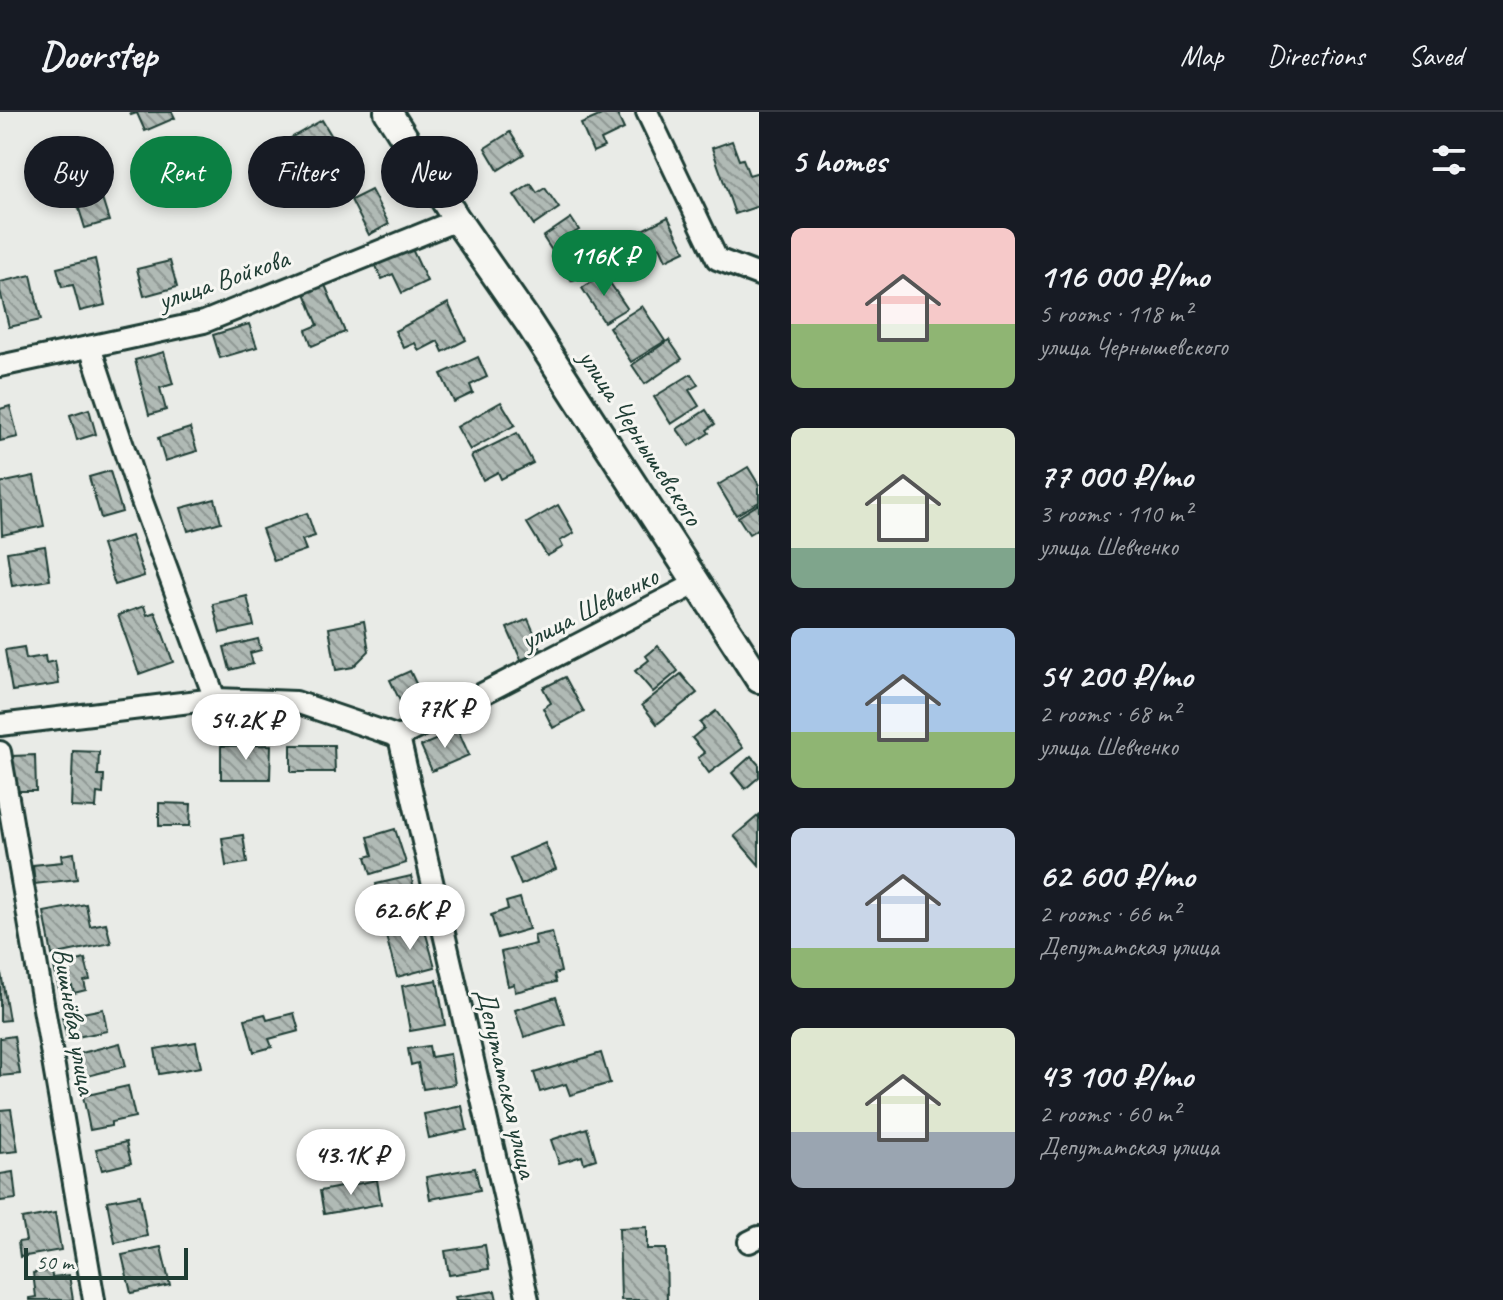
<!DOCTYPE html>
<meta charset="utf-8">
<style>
:root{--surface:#171b24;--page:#20242c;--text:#f1f3f6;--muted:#9ea1a6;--line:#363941;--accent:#0b8043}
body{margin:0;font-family:Caveat,sans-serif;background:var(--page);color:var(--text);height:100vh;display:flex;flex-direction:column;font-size:30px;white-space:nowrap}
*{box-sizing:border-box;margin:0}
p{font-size:26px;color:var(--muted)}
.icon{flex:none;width:44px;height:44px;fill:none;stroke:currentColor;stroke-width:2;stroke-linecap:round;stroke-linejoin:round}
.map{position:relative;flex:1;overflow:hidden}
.drawer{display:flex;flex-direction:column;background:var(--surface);width:744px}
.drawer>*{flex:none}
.top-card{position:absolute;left:24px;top:24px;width:614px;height:72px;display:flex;gap:16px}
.scale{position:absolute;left:24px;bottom:20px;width:164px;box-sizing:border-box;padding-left:8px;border:4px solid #1f3d34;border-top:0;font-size:22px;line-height:28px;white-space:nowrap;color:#1f3d34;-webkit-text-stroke:6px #f6f6f2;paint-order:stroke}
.price{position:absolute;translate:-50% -68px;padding:0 18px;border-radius:28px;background:#fff;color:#222;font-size:26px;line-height:52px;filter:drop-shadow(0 2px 4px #0008)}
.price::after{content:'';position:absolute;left:50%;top:48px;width:24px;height:18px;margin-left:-12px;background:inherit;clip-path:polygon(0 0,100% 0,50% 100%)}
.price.active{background:var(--accent);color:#fff}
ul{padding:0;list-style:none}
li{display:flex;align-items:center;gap:24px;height:200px;padding:0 32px}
li span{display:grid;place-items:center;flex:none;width:224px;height:160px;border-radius:12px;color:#555}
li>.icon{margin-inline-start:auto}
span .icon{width:96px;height:96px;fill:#fffc;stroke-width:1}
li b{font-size:34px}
h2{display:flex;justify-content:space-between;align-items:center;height:96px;padding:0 32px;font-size:34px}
.tag{padding:0 28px;border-radius:36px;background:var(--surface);box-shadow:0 4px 12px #0003;font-size:28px;line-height:72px}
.tag.active{background:var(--accent);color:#fff}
header{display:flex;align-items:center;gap:48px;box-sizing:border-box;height:112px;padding:0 40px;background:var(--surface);border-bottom:2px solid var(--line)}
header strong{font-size:38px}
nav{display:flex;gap:44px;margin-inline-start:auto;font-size:28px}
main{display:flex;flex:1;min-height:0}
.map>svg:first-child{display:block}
</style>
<header>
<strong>Doorstep</strong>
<nav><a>Map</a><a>Directions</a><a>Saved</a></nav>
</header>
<main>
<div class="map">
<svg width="759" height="1188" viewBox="0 0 759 1188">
<defs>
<pattern id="building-back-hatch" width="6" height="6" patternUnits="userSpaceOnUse" patternTransform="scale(2)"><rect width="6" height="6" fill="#b0bab5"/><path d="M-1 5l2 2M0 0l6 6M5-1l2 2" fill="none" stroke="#8f9894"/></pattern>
</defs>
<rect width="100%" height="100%" fill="#e9ebe7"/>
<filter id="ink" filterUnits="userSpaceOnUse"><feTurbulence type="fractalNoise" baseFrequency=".0125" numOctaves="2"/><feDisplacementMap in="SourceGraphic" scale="16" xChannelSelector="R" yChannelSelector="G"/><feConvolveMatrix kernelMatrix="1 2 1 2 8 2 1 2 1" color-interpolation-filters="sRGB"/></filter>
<g filter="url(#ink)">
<g fill="url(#building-back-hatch)" stroke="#1f3d34" stroke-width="2">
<polygon points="130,0 172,0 175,6 145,19 137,1 131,3"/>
<polygon points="608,0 616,0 624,17 601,28 604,35 593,40 581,12"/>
<polygon points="322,8 334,28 324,34 330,46 308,58 289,27"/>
<polygon points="510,20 524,42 498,58 485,36"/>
<polygon points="732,29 739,48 743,47 749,63 759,60 759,94 735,102 712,36"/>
<polygon points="531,72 537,81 545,76 559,96 534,113 514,83"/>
<polygon points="99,77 109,109 85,116 75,84"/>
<polygon points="371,78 389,112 369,123 351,88"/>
<polygon points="668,105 685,139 666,148 660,135 653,139 642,118"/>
<polygon points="571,106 579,118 574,121 586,139 591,135 601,150 572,169 543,125"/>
<polygon points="411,135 427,169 402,181 393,162 382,167 375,152"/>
<polygon points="95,147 105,193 80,199 73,173 62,175 57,156"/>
<polygon points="170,149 177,175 144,184 137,157"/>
<polygon points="604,162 627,196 604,210 582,176"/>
<polygon points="31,163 41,208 9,215 0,179 0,170"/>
<polygon points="325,173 345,220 312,234 306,218 318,213 305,181"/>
<polygon points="448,191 466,228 443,240 438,229 419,239 415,231 404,236 395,219"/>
<polygon points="642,194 665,229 631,250 609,215"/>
<polygon points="249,212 257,235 220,246 213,223"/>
<polygon points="669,228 682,247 645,272 632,253"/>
<polygon points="164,240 173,272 160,276 166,298 149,303 135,248"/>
<polygon points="478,245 487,265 470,273 473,281 454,290 441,262"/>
<polygon points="691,262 698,273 689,278 699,294 671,312 654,285"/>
<polygon points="501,290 515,313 470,338 457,315"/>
<polygon points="10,294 18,325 0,329 0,297"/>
<polygon points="89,297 96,322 77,328 70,303"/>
<polygon points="706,298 715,312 707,318 709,321 689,334 677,317"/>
<polygon points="190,316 197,339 165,349 158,326"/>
<polygon points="517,321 533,351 501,367 498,360 483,368 471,344"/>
<polygon points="748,355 759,373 759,390 736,403 718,373"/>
<polygon points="110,359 122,400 101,406 89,365"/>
<polygon points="34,364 44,414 2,423 0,371"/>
<polygon points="215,387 221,410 188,419 181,396"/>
<polygon points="759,392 759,416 749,422 738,405"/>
<polygon points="558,393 574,421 560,429 563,435 547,444 527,411"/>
<polygon points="307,401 315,424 302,428 306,438 274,449 262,417"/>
<polygon points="131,424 144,464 115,473 102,433"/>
<polygon points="45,434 50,468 12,474 7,440"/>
<polygon points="247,484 254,514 220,521 213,492"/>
<polygon points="144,494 147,503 155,500 173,550 139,562 118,503"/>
<polygon points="528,507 542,539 521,548 507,516"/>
<polygon points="364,509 369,539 353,555 336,558 329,516"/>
<polygon points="258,527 261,538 250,541 253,552 230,558 224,535"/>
<polygon points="658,534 678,559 653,580 635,559 649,548 646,544"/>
<polygon points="24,535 26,547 45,544 46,551 55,549 59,572 12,579 5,538"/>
<polygon points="410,559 421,582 401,591 390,568"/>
<polygon points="681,562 697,581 657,612 642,593"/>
<polygon points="565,565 584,600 553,616 543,596 551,591 543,576"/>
<polygon points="716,599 743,636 709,661 698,646 705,641 692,626 704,616 700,611"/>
<polygon points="458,618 469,643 432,659 421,634"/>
<polygon points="271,633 270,667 221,667 221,634"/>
<polygon points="291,633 334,633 335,660 291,660"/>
<polygon points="73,639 99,640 98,663 104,663 103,682 97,681 96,696 71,695"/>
<polygon points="35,643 36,679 13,679 12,644"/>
<polygon points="751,644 759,653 759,665 745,677 732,661"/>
<polygon points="159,691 191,692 190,714 159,714"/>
<polygon points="759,703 759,753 734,724"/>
<polygon points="395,717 406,751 371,762 366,745 373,743 368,725"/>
<polygon points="243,723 247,751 226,754 222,726"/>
<polygon points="545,731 556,757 521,773 510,746"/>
<polygon points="74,741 77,767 35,772 33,753 62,750 61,743"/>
<polygon points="411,764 419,797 384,805 376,772"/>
<polygon points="520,786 529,817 498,826 491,803 508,797 506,790"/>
<polygon points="86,792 90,814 106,811 111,831 52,843 44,800"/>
<polygon points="424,815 435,855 397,865 386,824"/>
<polygon points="552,820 561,860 554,862 556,870 515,880 514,872 508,874 501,840 536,832 534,824"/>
<polygon points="85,847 90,868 84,869 86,878 74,881 72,874 59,877 54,855"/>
<polygon points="0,855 9,908 0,909"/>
<polygon points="437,868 445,913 410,919 402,874"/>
<polygon points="556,885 565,912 524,925 515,898"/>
<polygon points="103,897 107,919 67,927 62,905"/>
<polygon points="294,901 299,919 269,927 272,935 254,940 245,907 265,902 267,908"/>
<polygon points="14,924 20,962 0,964 0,926"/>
<polygon points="196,930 201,955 159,962 155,937"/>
<polygon points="120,931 126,954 80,966 74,943"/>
<polygon points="429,934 431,945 450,942 455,972 423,977 418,951 411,953 408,937"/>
<polygon points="601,941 610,971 570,983 566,972 540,980 534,961"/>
<polygon points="128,974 135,1005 111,1010 111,1014 90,1018 83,984"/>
<polygon points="462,994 467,1018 429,1026 424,1002"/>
<polygon points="11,997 18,1039 0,1041 0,998"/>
<polygon points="587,1016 596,1047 584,1051 582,1044 559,1051 551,1028"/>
<polygon points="126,1030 131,1051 102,1058 96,1037"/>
<polygon points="475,1056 480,1078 430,1087 426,1065"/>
<polygon points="13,1060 16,1087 0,1089 0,1062"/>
<polygon points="377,1068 381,1092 324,1102 320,1079"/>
<polygon points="140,1083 147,1124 115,1131 107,1089"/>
<polygon points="55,1101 61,1138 20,1145 18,1130 26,1129 22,1107"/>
<polygon points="647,1115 647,1137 666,1137 667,1188 621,1188 619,1116"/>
<polygon points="485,1133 489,1157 449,1163 445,1139"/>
<polygon points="161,1135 170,1173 131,1181 122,1143"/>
<polygon points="51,1158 52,1165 69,1163 73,1188 29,1188 29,1186 36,1185 33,1161"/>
<polygon points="495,1179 497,1188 456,1188 455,1185"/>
</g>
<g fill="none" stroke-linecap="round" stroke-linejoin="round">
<g stroke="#1f3d34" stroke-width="26">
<g id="minor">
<polyline points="647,0 717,147 759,163"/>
<polyline points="90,235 137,376 215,587"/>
<polyline points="0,254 204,210 457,108"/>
<polyline points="0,613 215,587 296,590 399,625 697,471"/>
<polyline points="399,625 528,1188"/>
<polyline points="0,640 94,1188"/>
<polyline points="749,1130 759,1125"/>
</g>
</g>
<g stroke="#1f3d34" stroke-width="32">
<polyline id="tertiary" points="388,0 457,108 528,210 759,567"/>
</g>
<use href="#minor" stroke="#f6f6f2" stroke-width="20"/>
<use href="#tertiary" stroke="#f6f6f2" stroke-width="26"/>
</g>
</g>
<g text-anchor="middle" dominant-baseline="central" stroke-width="6" stroke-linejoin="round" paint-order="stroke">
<g font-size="28" fill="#1f3d34" stroke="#f6f6f2">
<text transform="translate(223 167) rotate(-19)">улица Войкова</text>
<text transform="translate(641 325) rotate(57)">улица Чернышевского</text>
<text transform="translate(589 496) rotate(-27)">улица Шевченко</text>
<text transform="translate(75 909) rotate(80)">Вишнёвая улица</text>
<text transform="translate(507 971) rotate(77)">Депутатская улица</text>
</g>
</g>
</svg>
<div class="scale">50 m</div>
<b class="price active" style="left:604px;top:186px">116K ₽</b>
<b class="price" style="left:445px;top:638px">77K ₽</b>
<b class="price" style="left:246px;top:650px">54.2K ₽</b>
<b class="price" style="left:410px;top:840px">62.6K ₽</b>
<b class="price" style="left:351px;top:1085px">43.1K ₽</b>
<div class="top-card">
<a class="tag">Buy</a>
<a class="tag active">Rent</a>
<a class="tag">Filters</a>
<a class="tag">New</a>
</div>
</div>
<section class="drawer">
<h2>5 homes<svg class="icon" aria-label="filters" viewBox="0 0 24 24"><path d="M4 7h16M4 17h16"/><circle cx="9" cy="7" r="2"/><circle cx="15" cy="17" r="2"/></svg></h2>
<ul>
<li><span style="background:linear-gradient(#f6c9c9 60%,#8fb573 0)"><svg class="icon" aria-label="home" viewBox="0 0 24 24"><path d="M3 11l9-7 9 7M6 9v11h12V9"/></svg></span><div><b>116 000 ₽/mo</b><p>5 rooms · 118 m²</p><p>улица Чернышевского</p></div></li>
<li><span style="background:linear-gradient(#dfe7d0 75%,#7fa58c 0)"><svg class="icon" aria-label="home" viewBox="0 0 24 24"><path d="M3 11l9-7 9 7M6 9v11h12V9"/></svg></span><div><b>77 000 ₽/mo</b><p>3 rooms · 110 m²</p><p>улица Шевченко</p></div></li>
<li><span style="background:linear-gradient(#a9c7e8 65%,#8fb573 0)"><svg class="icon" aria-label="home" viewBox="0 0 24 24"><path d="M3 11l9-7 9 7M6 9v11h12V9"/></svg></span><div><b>54 200 ₽/mo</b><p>2 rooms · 68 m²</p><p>улица Шевченко</p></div></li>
<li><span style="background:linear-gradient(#c9d6e8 75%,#8fb573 0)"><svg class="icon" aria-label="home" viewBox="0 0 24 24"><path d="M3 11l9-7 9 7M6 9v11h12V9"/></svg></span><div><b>62 600 ₽/mo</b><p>2 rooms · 66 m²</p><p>Депутатская улица</p></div></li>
<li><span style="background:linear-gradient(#dfe7d0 65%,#9aa5b1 0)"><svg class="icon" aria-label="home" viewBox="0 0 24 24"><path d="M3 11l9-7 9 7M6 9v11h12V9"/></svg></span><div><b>43 100 ₽/mo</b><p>2 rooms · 60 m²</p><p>Депутатская улица</p></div></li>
</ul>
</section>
</main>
